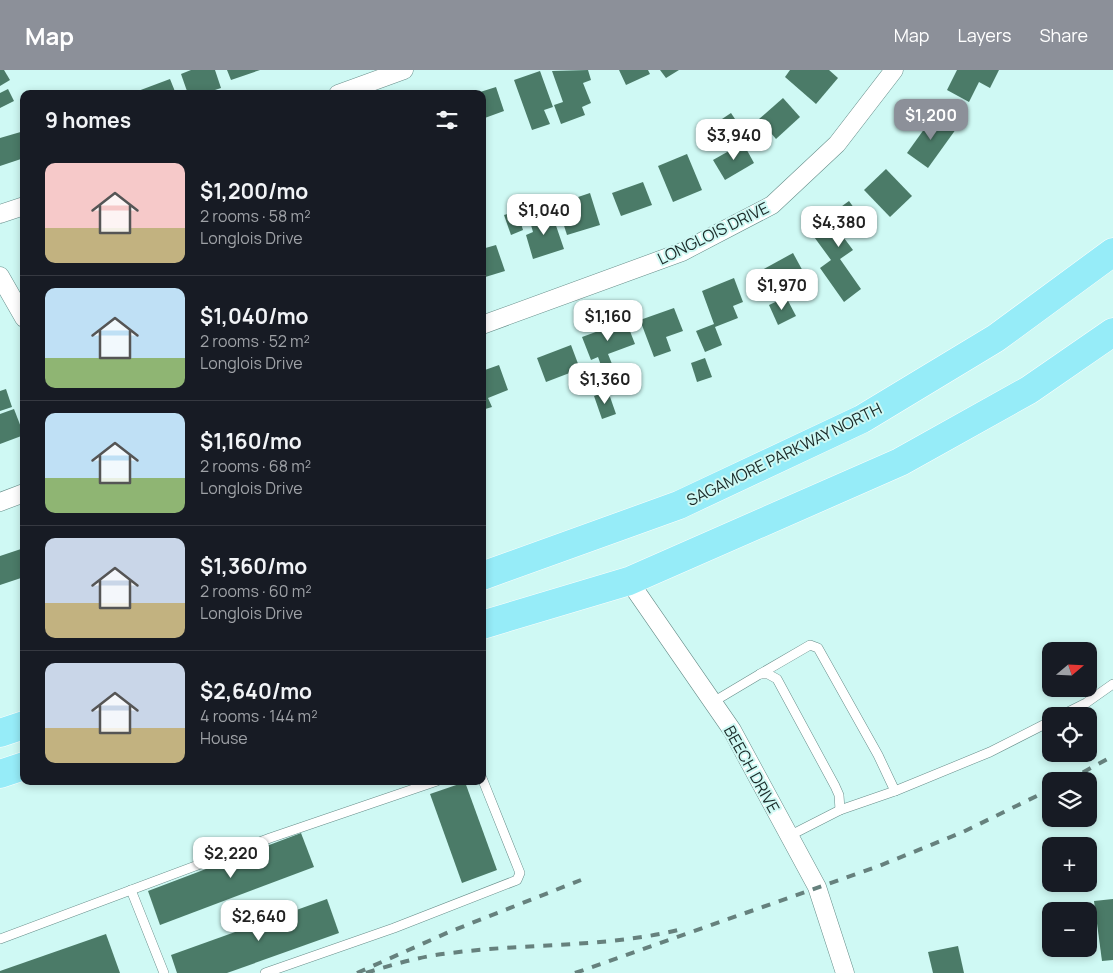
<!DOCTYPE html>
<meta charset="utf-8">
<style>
:root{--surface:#171b24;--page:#20242c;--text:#f1f3f6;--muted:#9ea1a6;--line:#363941;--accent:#8c9099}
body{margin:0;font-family:Manrope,sans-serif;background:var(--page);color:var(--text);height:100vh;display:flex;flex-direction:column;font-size:19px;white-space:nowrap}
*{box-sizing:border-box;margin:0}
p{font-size:16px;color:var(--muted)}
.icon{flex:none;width:28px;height:28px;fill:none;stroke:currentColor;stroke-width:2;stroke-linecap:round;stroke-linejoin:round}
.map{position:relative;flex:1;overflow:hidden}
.drawer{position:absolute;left:20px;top:20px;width:466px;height:695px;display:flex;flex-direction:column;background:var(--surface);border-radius:10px;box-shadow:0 2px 8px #0003}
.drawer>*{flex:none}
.needle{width:32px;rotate:71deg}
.controls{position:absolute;left:1042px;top:572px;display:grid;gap:10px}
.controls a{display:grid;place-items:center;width:55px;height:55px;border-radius:10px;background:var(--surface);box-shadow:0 2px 8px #0003;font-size:25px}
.price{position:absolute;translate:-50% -42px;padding:0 11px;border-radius:10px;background:#fff;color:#222;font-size:16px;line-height:32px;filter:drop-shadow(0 1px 2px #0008)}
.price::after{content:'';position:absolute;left:50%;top:30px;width:15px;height:11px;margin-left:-8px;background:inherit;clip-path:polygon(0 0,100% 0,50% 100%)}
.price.selected{background:var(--accent);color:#fff}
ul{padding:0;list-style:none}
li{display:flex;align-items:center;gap:15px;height:125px;padding:0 25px}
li+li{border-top:1px solid var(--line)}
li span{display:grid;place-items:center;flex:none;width:140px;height:100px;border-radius:10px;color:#555}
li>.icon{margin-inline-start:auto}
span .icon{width:60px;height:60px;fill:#fffc;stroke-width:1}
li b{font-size:21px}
h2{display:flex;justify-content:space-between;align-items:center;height:60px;padding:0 25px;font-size:21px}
header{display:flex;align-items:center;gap:30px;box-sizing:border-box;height:70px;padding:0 25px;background:var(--accent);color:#fff}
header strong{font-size:24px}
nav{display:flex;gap:28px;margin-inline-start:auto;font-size:18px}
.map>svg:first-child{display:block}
</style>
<header>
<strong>Map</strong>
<nav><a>Map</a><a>Layers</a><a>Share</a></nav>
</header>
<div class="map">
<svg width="1113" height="903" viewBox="0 0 1113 903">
<rect width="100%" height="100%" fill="#cff9f4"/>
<g fill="#4b7b68">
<polygon points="0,0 4,0 10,10 0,16"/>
<polygon points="191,0 215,0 221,18 203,24 188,24 181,4"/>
<polygon points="227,0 260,0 231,10"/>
<polygon points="588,0 591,10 583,13 591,33 582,37 585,45 561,54 554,35 563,32 552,1"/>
<polygon points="619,0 648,0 650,4 626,15"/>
<polygon points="660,0 679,0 666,8"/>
<polygon points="790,0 829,0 838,8 816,34 785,7"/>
<polygon points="957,0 999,0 990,18 979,12 969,32 947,20"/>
<polygon points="540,1 553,37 544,40 550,54 532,60 514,10"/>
<polygon points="170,9 176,24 139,24 138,21"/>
<polygon points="496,17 504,41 482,49 482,24 477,23"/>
<polygon points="8,19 14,31 0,38 0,23"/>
<polygon points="783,28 800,47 776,69 759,49"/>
<polygon points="731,43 743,61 728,70 716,53"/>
<polygon points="935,44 956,59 928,98 907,83"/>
<polygon points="24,61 24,88 0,96 0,68"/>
<polygon points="743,73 754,93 725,110 713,90"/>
<polygon points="687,84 702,120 673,132 658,96"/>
<polygon points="886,99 912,126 890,147 864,120"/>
<polygon points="643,112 652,135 621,146 612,123"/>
<polygon points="590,123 600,155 567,165 557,134"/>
<polygon points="849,131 865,153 844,168 853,180 840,189 861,219 844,232 820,198 831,190 809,160"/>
<polygon points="517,141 523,160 511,165 504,145"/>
<polygon points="551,141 564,179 533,189 526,165 533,162 529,148"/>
<polygon points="496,175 505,201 482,208 482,179"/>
<polygon points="793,183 805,205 762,229 749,207"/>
<polygon points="734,208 743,232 733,236 738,248 715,257 722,275 705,282 696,261 714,254 702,221"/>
<polygon points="786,227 796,246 778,255 769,235"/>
<polygon points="674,238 683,261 666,267 671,281 654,287 640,250"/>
<polygon points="626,251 635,274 608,284 612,294 602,298 598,287 591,290 582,267"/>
<polygon points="571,275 580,299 546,312 537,288"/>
<polygon points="705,288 712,307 697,312 691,293"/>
<polygon points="499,295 508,320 488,328 492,337 482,340 482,301"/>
<polygon points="6,319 12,337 0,341 0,321"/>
<polygon points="608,321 616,344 602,349 594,326"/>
<polygon points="14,339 24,365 0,374 0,344"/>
<polygon points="24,478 24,507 0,515 0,486"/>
<polygon points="465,712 497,800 462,813 430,724"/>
<polygon points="301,763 314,797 160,855 148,821"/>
<polygon points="327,829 339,863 227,903 177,903 171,885"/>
<polygon points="1113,829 1113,890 1102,891 1094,831"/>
<polygon points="106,864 120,903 0,903 0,901"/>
<polygon points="958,876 964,903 933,903 928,882"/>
</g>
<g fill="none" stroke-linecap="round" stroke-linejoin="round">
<g stroke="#668d89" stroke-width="10">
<g id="lane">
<polyline points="760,604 810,575 818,578 878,685 895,721"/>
<polyline points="713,632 760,604 768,604 777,609 835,716 839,725 840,740"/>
<polyline points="1060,646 1086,633 1113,614"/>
<polyline points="789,766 840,740 895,721 990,682 1051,651"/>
<polyline points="131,820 164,903"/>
<polyline points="0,869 270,768 437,711"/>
<polyline points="265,903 394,858 517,810 520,803 482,708"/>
</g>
</g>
<g stroke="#668d89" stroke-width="19">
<g id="street">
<polyline points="338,24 404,0"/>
<polyline points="0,144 24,136"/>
<polyline points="0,206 24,248"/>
<polyline points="482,255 682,182 772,135 837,74 894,0"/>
<polyline points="0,432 24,423"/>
<polyline points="629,511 732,660 817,817 845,903"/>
</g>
</g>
<g stroke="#fff" stroke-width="29">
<g id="primary">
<polyline points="482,506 679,435 862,349 996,268 1113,182"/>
<polyline points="482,555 629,511 900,392 1029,320 1113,262"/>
<polyline points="0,663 24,655"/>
<polyline points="0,704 24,696"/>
</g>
</g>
<use href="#lane" stroke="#fff" stroke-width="9"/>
<use href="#street" stroke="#fff" stroke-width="18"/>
<use href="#primary" stroke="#96ecf8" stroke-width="28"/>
<g stroke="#66817d" stroke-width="4" stroke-dasharray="9 9" stroke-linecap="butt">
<polyline points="1067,711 1113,686"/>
<polyline points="357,903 449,862 581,810"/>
<path d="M366 903C394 894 422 886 451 883 527 873 603 878 678 860"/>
<polyline points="575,903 879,796 963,762 1051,719"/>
</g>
</g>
<g text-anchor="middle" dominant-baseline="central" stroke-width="4" stroke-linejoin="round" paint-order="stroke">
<g font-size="16" fill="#192927" stroke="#cff9f4">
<text transform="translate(713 163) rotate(-26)">LONGLOIS DRIVE</text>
<text transform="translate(784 384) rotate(-26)">SAGAMORE PARKWAY NORTH</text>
<text transform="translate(752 699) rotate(61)">BEECH DRIVE</text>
</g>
</g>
</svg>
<div class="controls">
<a><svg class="needle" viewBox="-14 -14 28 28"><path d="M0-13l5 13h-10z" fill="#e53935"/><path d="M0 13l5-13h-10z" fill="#9ea1a6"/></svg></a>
<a><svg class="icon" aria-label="locate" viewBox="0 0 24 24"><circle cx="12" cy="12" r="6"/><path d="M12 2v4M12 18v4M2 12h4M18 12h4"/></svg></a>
<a><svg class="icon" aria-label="layers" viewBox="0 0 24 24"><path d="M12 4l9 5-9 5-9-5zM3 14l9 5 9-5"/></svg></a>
<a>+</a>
<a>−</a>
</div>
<b class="price selected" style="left:931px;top:71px">$1,200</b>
<b class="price" style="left:734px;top:91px">$3,940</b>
<b class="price" style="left:544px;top:166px">$1,040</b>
<b class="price" style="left:839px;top:178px">$4,380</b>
<b class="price" style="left:782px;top:241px">$1,970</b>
<b class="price" style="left:608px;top:272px">$1,160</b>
<b class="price" style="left:605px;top:335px">$1,360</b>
<b class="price" style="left:231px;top:809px">$2,220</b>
<b class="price" style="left:259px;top:872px">$2,640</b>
<section class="drawer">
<h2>9 homes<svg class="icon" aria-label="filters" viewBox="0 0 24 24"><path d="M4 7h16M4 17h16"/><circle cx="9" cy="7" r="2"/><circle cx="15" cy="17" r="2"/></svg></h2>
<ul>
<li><span style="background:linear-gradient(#f6c9c9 65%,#c2b280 0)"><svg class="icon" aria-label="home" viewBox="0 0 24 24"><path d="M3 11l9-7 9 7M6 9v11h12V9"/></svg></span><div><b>$1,200/mo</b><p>2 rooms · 58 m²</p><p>Longlois Drive</p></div></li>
<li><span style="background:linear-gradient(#bfe0f5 70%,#8fb573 0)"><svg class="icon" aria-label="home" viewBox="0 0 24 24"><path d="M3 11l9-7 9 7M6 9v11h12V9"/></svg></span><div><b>$1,040/mo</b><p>2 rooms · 52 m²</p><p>Longlois Drive</p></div></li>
<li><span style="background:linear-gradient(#bfe0f5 65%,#8fb573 0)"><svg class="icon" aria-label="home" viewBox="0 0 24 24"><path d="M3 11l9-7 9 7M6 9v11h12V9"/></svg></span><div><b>$1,160/mo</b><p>2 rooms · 68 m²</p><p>Longlois Drive</p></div></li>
<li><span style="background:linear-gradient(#c9d6e8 65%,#c2b280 0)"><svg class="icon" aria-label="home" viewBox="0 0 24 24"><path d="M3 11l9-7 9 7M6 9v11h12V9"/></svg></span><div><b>$1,360/mo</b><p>2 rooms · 60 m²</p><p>Longlois Drive</p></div></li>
<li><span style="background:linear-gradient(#c9d6e8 65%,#c2b280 0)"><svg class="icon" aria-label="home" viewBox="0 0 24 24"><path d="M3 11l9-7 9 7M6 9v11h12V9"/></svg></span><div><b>$2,640/mo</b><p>4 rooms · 144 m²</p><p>House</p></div></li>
</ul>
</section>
</div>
